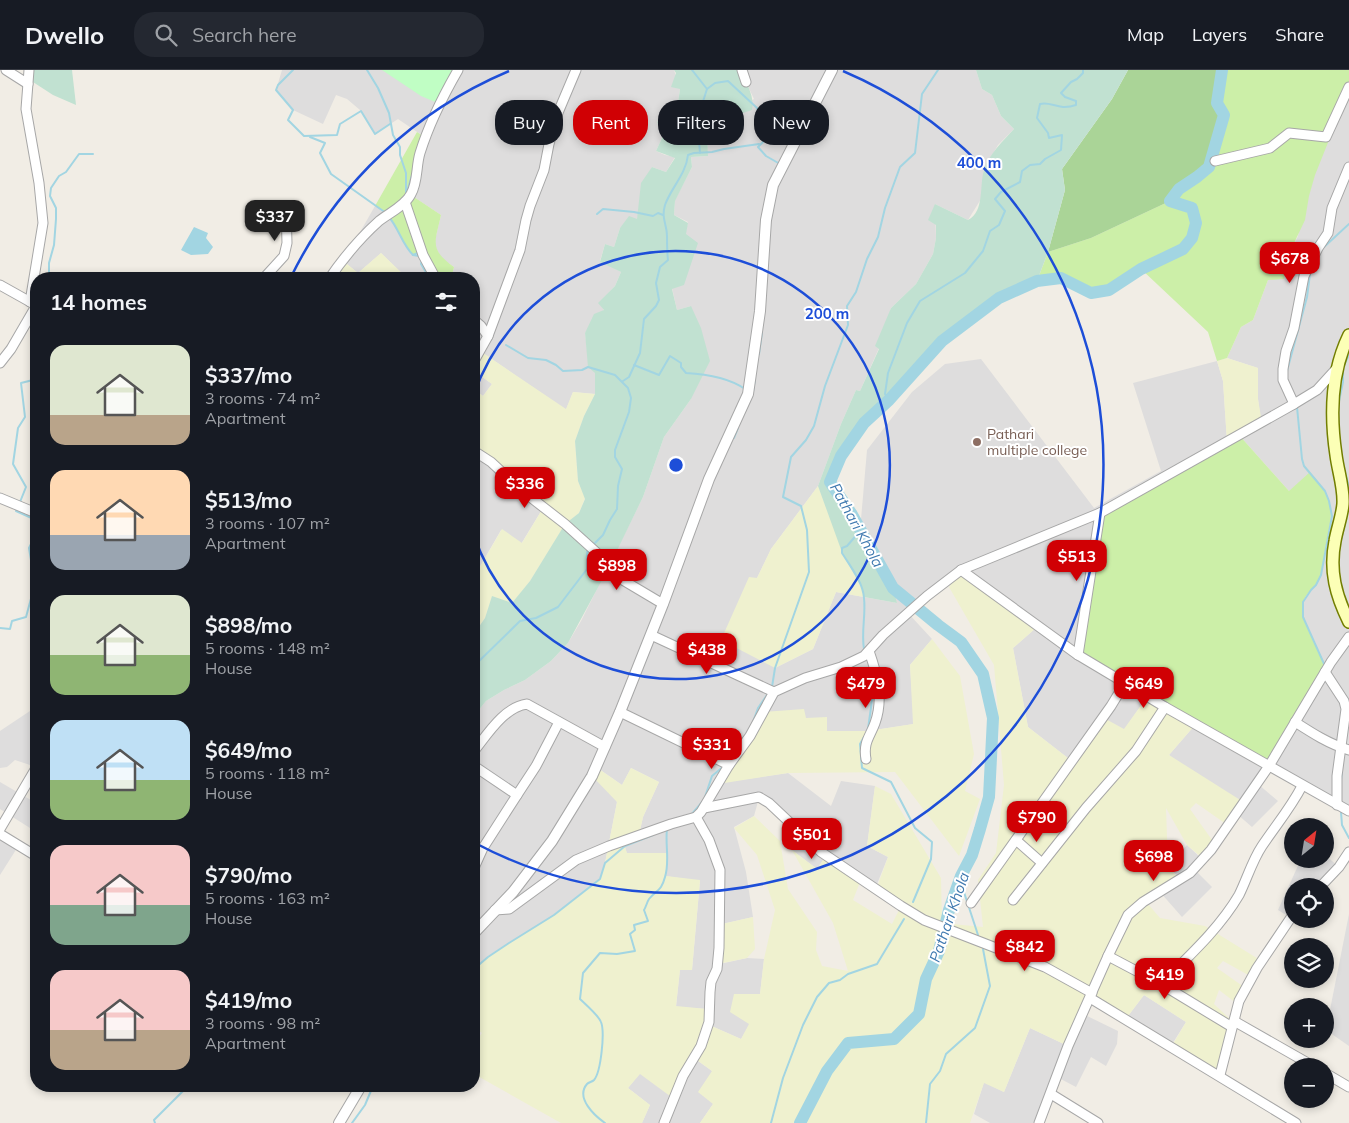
<!DOCTYPE html>
<meta charset="utf-8">
<style>
:root{--surface:#171b24;--page:#242831;--text:#f1f3f6;--muted:#9ea1a6;--line:#363941;--accent:#d00004}
body{margin:0;font-family:Mulish,sans-serif;background:var(--page);color:var(--text);height:100vh;display:flex;flex-direction:column;font-size:19px;white-space:nowrap}
*{box-sizing:border-box;margin:0}
p{font-size:16px;color:var(--muted)}
.icon{flex:none;width:28px;height:28px;fill:none;stroke:currentColor;stroke-width:2;stroke-linecap:round;stroke-linejoin:round}
.map{position:relative;flex:1;overflow:hidden}
.panel{position:absolute;left:30px;top:202px;width:450px;height:820px;display:flex;flex-direction:column;background:var(--surface);border-radius:20px;box-shadow:0 2px 8px #0003}
.panel>*{flex:none}
.guide{position:absolute;left:495px;top:30px;width:475px;height:45px;display:flex;gap:10px}
.needle{width:32px;rotate:30deg}
.buttons{position:absolute;left:1284px;top:748px;display:grid;gap:10px}
.buttons a{display:grid;place-items:center;width:50px;height:50px;border-radius:50%;background:var(--surface);box-shadow:0 2px 8px #0003;font-size:25px}
.price{position:absolute;translate:-50% -42px;padding:0 11px;border-radius:10px;background:var(--accent);color:#fff;font-size:16px;line-height:32px;filter:drop-shadow(0 1px 2px #0008)}
.price::after{content:'';position:absolute;left:50%;top:30px;width:15px;height:11px;margin-left:-8px;background:inherit;clip-path:polygon(0 0,100% 0,50% 100%)}
.price.active{background:#222;color:#fff}
ul{padding:0;list-style:none}
li{display:flex;align-items:center;gap:15px;height:125px;padding:0 20px}
li span{display:grid;place-items:center;flex:none;width:140px;height:100px;border-radius:15px;color:#555}
li>.icon{margin-inline-start:auto}
span .icon{width:60px;height:60px;fill:#fffc;stroke-width:1}
li b{font-size:21px}
h2{display:flex;justify-content:space-between;align-items:center;height:60px;padding:0 20px;font-size:21px}
.pill{padding:0 18px;border-radius:20px;background:var(--surface);box-shadow:0 2px 8px #0003;font-size:18px;line-height:45px}
.pill.active{background:var(--accent);color:#fff}
header{display:flex;align-items:center;gap:30px;box-sizing:border-box;height:70px;padding:0 25px;background:var(--surface);border-bottom:1px solid var(--line)}
header strong{font-size:24px}
nav{display:flex;gap:28px;margin-inline-start:auto;font-size:18px}
.search{width:350px;height:45px;background:var(--page);display:flex;align-items:center;gap:12px;box-sizing:border-box;padding:0 18px;border-radius:20px;color:var(--muted);font-size:19px}
.map>svg:first-child{display:block}
</style>
<header>
<strong>Dwello</strong>
<div class="search"><svg class="icon" aria-label="search" viewBox="0 0 24 24"><circle cx="10" cy="10" r="6"/><path d="M15 15l6 6"/></svg>Search here</div>
<nav><a>Map</a><a>Layers</a><a>Share</a></nav>
</header>
<div class="map">
<svg width="1349" height="1053" viewBox="0 0 1349 1053">
<rect width="100%" height="100%" fill="#f1ede5"/>
<g fill="#dedddd">
<polygon points="282,0 674,0 680,19 677,39 665,38 657,53 666,59 656,81 665,85 675,87 666,102 652,97 637,149 620,158 614,177 605,174 600,191 621,202 615,216 599,233 604,240 585,263 587,279 595,303 595,324 573,322 566,340 480,281 474,291 474,209 451,209 454,197 441,188 434,174 441,145 411,125 426,68 398,49 375,64 360,40 347,29 336,25 323,54 293,40 276,20"/>
<polygon points="742,0 976,0 982,19 992,25 1001,46 1014,59 998,75 984,99 981,129 968,150 935,134 936,168 933,184 916,214 891,238 879,278 860,321 856,320 841,354 818,416 771,479 757,508 775,598 813,579 836,522 897,533 860,461 867,380 912,322 945,294 981,289 1094,438 1161,401 1133,313 1217,291 1223,311 1227,372 1147,627 1124,660 1073,692 1028,657 1013,578 1037,557 961,500 908,543 932,569 910,595 914,654 868,661 827,661 719,713 788,703 831,736 841,711 875,716 867,776 888,787 875,819 826,786 817,799 792,780 802,764 759,728 754,746 734,757 746,802 753,847 722,854 724,893 747,888 764,889 760,924 734,925 750,954 741,969 707,954 707,939 676,937 680,899 692,900 700,811 665,806 668,783 627,784 623,771 639,765 643,747 659,712 631,698 622,715 596,697 617,732 605,793 599,810 554,845 509,873 488,887 474,899 474,646 486,631 504,620 525,610 551,591 568,573 581,551 643,427 664,367 691,329 691,236 677,240 672,218 688,152 674,145 675,130 692,97 691,87 708,86 707,55 754,29 746,12"/>
<polygon points="1349,12 1349,741 1269,696 1258,714 1278,731 1252,757 1169,685 1195,655 1316,574 1303,547 1303,532 1311,520 1316,515 1321,505 1330,454 1289,421 1239,365 1261,353 1258,329 1258,298 1227,288 1241,257 1253,250 1268,210 1285,197 1288,186 1298,166 1308,103"/>
<polygon points="375,136 384,141 395,153 402,170 413,185 422,181 434,209 408,209 381,183 358,203 342,190 351,178"/>
<polygon points="474,301 492,314 483,326 474,319"/>
<polygon points="474,381 543,438 521,474 501,460 474,507"/>
<polygon points="36,637 36,697 15,690 7,697 0,698 0,661"/>
<polygon points="0,712 36,733 36,751 30,758 0,739"/>
<polygon points="0,764 19,775 0,805"/>
<polygon points="1187,775 1203,790 1194,799 1212,817 1182,847 1160,822 1180,809 1168,796"/>
<polygon points="1325,785 1339,797 1321,816 1292,816 1292,846 1291,848 1278,840 1301,789 1325,789"/>
<polygon points="1349,844 1349,976 1326,960"/>
<polygon points="1144,925 1186,952 1171,976 1128,946"/>
<polygon points="1083,944 1118,961 1117,974 1106,996 1091,987 1076,1017 1057,1007 1040,1051 1045,1053 990,1053 974,1044 984,1012 1004,1022 1030,958 1068,976"/>
<polygon points="694,988 712,1001 713,1034 700,1053 642,1053 650,1035 628,1018 640,1003"/>
</g>
<g fill="#eff1cf">
<polygon points="381,183 408,209 338,209 332,205 342,190 358,203"/>
<polygon points="480,281 566,339 573,322 595,324 584,346 575,371 578,411 585,428 579,443 565,455 530,511 512,534 492,527 485,548 474,564 474,507 502,459 522,473 543,438 474,381 474,361 479,352 474,347 474,319 483,326 492,314 474,301 474,291"/>
<polygon points="1227,288 1258,298 1258,329 1262,353 1227,372 1223,311 1217,291"/>
<polygon points="818,416 842,478 842,483 862,518 864,527 836,522 813,579 775,598 721,570 749,507 757,508 771,479"/>
<polygon points="961,500 1037,557 1013,578 1028,657 1073,692 1102,647 1124,659 1147,627 1195,655 1169,685 1245,733 1226,754 1196,733 1190,739 1212,770 1201,787 1187,775 1166,738 1168,796 1178,808 1142,827 1160,848 1205,856 1260,890 1250,906 1223,891 1217,898 1244,917 1236,933 1219,920 1214,934 1231,950 1224,1005 1173,974 1186,952 1144,925 1128,946 1089,924 1066,975 1030,958 1004,1022 984,1013 970,1053 700,1053 713,1034 698,1022 712,1001 694,988 674,1029 640,1004 628,1018 650,1035 642,1053 561,1053 474,1004 474,975 482,963 474,957 474,899 488,887 509,873 554,845 600,809 605,793 617,732 592,706 596,697 622,715 631,698 659,712 643,747 639,765 623,771 627,783 668,783 666,806 700,810 692,900 680,900 676,936 707,939 707,954 741,969 749,954 730,942 734,924 760,924 764,889 775,840 757,785 734,758 754,746 780,771 788,819 817,862 816,880 822,896 848,901 833,853 792,780 817,799 826,785 860,812 853,830 892,854 902,834 877,817 888,787 867,776 875,716 891,724 941,808 942,853 983,857 978,810 996,783 1004,715 994,595 949,517"/>
<polygon points="932,569 960,606 974,684 965,721 980,729 959,786 895,702 788,703 718,714 763,642 804,639 806,648 827,647 827,661 868,661 913,654 910,595"/>
<polygon points="753,847 755,879 747,888 723,893 722,854"/>
</g>
<g fill="#ccefa8">
<polygon points="1221,0 1349,0 1349,17 1326,67 1329,70 1315,105 1309,126 1305,150 1288,186 1284,209 1268,210 1253,250 1241,257 1227,288 1217,291 1208,262 1141,199 1109,220 1091,223 1061,208 1037,211 1048,182 1091,168 1170,131 1179,119 1197,107 1217,33"/>
<path d="M417 62 426 68 411 125 441 145C435 173 429 179 454 197L451 209H436L421 181 413 185C396 168 399 149 375 136Z"/>
<path d="M1239 365 1289 421 1310 402C1338 433 1332 442 1325 480 1323 490 1323 501 1319 510 1316 518 1306 522 1303 532 1299 547 1319 580 1326 596L1269 696 1078 585 1100 443Z"/>
</g>
<polygon fill="#aad497" points="1128,0 1222,0 1217,33 1224,45 1209,97 1197,107 1179,119 1170,131 1091,168 1048,182 1065,120 1062,99 1112,29"/>
<g fill="#c1e1d1">
<polygon points="34,0 72,0 76,35 53,25 33,12"/>
<path d="M674 0H742C746 15 755 25 752 40L707 55 708 86 691 87 692 97 675 131 674 145 688 153 686 164 698 173 684 215 672 219 677 240 691 236 701 258 710 291 691 329 664 367 643 427 608 499 568 573 551 591 525 610 504 620 486 631 474 646V564L485 548 492 526 512 533 530 511 565 454 579 443 585 429 578 411 575 371 584 346 595 324V303L588 297 585 263 594 244 604 240 598 233 615 216 621 202 600 192 605 174 614 177 620 158 629 146 637 149 641 113 652 97 666 102 675 88 656 81 666 59 657 53 665 37 677 39 680 19 671 17 676 3Z"/>
<path d="M976 0H1128L1112 29 1062 99 1065 120 1048 182 1037 211 999 228 942 271 889 330 864 353 841 386 830 412 851 443 893 518 897 533 864 527 862 518 843 485 818 416 841 354 856 320 860 321 879 279 875 276 891 238 916 214 933 184 936 168V155L928 150 935 134 968 150C985 141 979 116 984 100 989 84 1003 71 1014 59L1001 46 992 25 982 19Z"/>
</g>
<polygon fill="#c0fec4" points="382,0 459,0 440,34 421,26"/>
<polygon fill="#a2d5e2" points="194,157 208,163 206,168 213,177 208,184 191,185 181,180"/>
<g fill="none" stroke-linecap="round" stroke-linejoin="round">
<g stroke="#a2d5e2" stroke-width="2">
<polyline points="293,0 278,15 276,20 293,40 288,50 304,66 337,65 340,54 361,41 375,64 390,54"/>
<polyline points="367,0 378,18 389,43 393,65 400,77 400,85 406,103 406,124"/>
<polyline points="692,0 707,19 696,53 698,59 700,83"/>
<polyline points="707,19 715,13 728,11 757,38 761,47 761,56 764,66 763,72 758,77 766,86 780,94"/>
<polyline points="310,67 325,73 320,83 331,104 386,143"/>
<polyline points="407,122 412,105"/>
<polyline points="597,144 603,139 634,142 653,146 658,143 663,145"/>
<path d="M389 147C399 159 402 174 413 185"/>
<polyline points="1323,178 1349,154"/>
<polyline points="420,182 413,185 419,186 422,190 421,194 430,209"/>
<polyline points="49,209 49,193 54,175 56,149 56,138 50,126 51,118 59,106 66,102 79,84 93,84"/>
<polyline points="36,253 31,267 36,287"/>
<polyline points="506,275 528,288 546,290 556,295 563,301 582,300 588,297 615,305 628,318 631,328 629,342 615,380 615,387 622,399 618,416 617,439 610,450 603,465 593,475"/>
<polyline points="759,284 762,262"/>
<path d="M634 295 659 305 670 286 681 293V297L686 303C705 304 729 308 745 319"/>
<polyline points="1287,301 1307,227 1310,204"/>
<path d="M623 311 629 307 640 283 644 249 656 236 659 230 656 213 660 197 668 190C667 182 667 175 667 166 667 154 661 149 665 135 671 118 686 104 688 85L694 83 712 82 724 79 759 74"/>
<polyline points="753,321 755,309"/>
<path d="M889 330 885 324 888 303 907 253 920 231 965 203 983 181 990 161 999 155 1005 141 995 129 1001 122 1020 112 1022 101 1030 95 1040 94 1045 89 1061 80 1062 65 1049 68 1048 63 1037 48 1040 34C1052 31 1058 41 1076 35V31L1065 27 1061 23 1071 12 1077 9 1083 3V0"/>
<polyline points="1338,336 1343,312 1343,297 1349,285"/>
<polyline points="1297,337 1302,389 1304,396 1325,421 1329,431 1332,446 1321,505 1316,515 1311,520 1303,532 1303,547 1325,596"/>
<polyline points="734,368 738,358"/>
<polyline points="1344,400 1349,416"/>
<polyline points="20,432 26,417 13,394 18,358 25,347 21,313 33,310 36,297"/>
<polyline points="17,439 16,441 36,450"/>
<path d="M860 461 847 476 842 478V483C850 496 863 512 864 528 866 545 861 562 864 579"/>
<polyline points="1339,479 1349,435"/>
<polyline points="0,558 10,559 12,551 26,547 35,514 29,478 36,464"/>
<polyline points="474,596 520,551 536,548 558,537 587,499 587,481 590,479"/>
<polyline points="772,617 775,598 809,502 807,460 801,436 783,427 791,387 806,370 814,356 825,316 848,255 847,236 856,222 867,189 878,167 885,138 900,97 915,83 922,24 938,0"/>
<polyline points="753,652 758,638 767,625"/>
<polyline points="868,659 874,616"/>
<polyline points="864,667 860,674 862,698 891,712 915,758 932,772 931,789 913,832"/>
<polyline points="1341,710 1342,700"/>
<polyline points="705,727 712,706 724,696"/>
<polyline points="1341,742 1342,755 1349,768"/>
<polyline points="691,745 703,731"/>
<polyline points="960,810 978,865"/>
<polyline points="474,899 488,887 509,873 554,845 600,809 605,793 625,776 653,765"/>
<polyline points="155,1053 154,1050 186,1018 194,1016"/>
<polyline points="352,1053 365,1035 373,1016"/>
<path d="M605 1053C595 1046 575 1028 587 1014 589 1012 592 1012 594 1010 601 1002 605 962 601 952 599 946 585 934 580 929L583 903 600 883 617 884 635 881 630 864 635 860 634 855 648 851 644 840C646 837 647 832 649 829 657 819 661 822 665 807 670 791 665 775 667 759"/>
<polyline points="771,1053 783,1008 803,955 817,927 829,913 840,910 848,904 877,894 904,849"/>
<polyline points="926,1053 930,1014 940,1001 946,984 975,958 990,916 983,879"/>
</g>
<polyline stroke="#a2d5e2" stroke-width="12" points="800,1053 827,1001 848,973 894,969 919,944 926,909 939,881 949,840 961,806 972,785 980,759 989,727 993,648 983,604 961,572 938,555 893,518 851,443 830,412 841,386 864,353 889,330 942,271 999,228 1037,211 1061,208 1091,223 1109,220 1141,199 1183,179 1192,168 1196,153 1192,138 1170,131 1179,119 1197,107 1209,97 1224,45 1217,33 1222,0"/>
<g stroke="#a7a7a7" stroke-width="11">
<g id="minor">
<polyline points="6,0 28,14"/>
<polyline points="29,0 26,39 39,113 43,153 30,232"/>
<polyline points="742,0 746,12"/>
<polyline points="1215,91 1270,78 1289,63 1326,67 1349,17"/>
<polyline points="405,132 423,185 436,209"/>
<polyline points="263,209 284,186 287,173 286,138"/>
<path d="M329 209C344 187 359 169 379 151 389 143 405 136 411 124 418 112 416 96 420 83 429 54 443 26 458 0"/>
<polyline points="0,215 34,234"/>
<polyline points="474,250 481,256 488,266 474,291"/>
<polyline points="488,266 520,180 526,150 530,136 544,100 549,74 557,45 576,0"/>
<polyline points="0,293 11,279 36,236"/>
<polyline points="1294,334 1283,310 1283,299 1286,281 1294,258 1304,206 1318,178 1328,163 1332,138 1349,97"/>
<polyline points="474,381 491,392 520,419 565,454 596,482 608,499 621,509 663,534"/>
<polyline points="0,428 36,443"/>
<polyline points="961,500 1078,585 1165,637 1349,741"/>
<polyline points="651,565 774,622"/>
<polyline points="1078,585 1100,443"/>
<polyline points="1325,602 1344,631 1346,639 1337,706 1337,735"/>
<polyline points="620,642 729,695"/>
<path d="M1295 652C1312 663 1329 674 1349 680"/>
<path d="M474 681C487 665 504 637 527 634L605 677"/>
<path d="M866 689C863 672 870 667 875 653 884 628 877 604 869 581"/>
<polyline points="474,696 517,725 483,778 474,798"/>
<polyline points="517,725 536,696 559,652"/>
<polyline points="704,738 759,727 769,733 821,782 901,836 924,850 1045,897 1092,923"/>
<polyline points="0,759 36,698"/>
<polyline points="0,764 36,786"/>
<polyline points="1016,770 1042,793"/>
<polyline points="1321,816 1339,797 1349,782"/>
<polyline points="1013,830 1086,738 1136,681 1165,637"/>
<polyline points="971,833 1111,636 1125,613"/>
<polyline points="495,840 509,839 576,790 609,776 671,754 696,747 701,742 729,695 750,666 774,622 805,608 841,597 864,586 883,565 927,526 961,500 1100,443 1294,334 1317,320 1337,298"/>
<polyline points="1108,886 1161,914 1232,957"/>
<path d="M1161 914C1189 886 1219 859 1239 825 1247 809 1252 791 1262 776 1276 755 1290 739 1302 716"/>
<polyline points="1090,928 1296,1053"/>
<polyline points="1234,951 1313,996"/>
<polyline points="1325,1003 1349,1017"/>
<polyline points="1220,1005 1239,931 1257,898 1292,846"/>
<polyline points="1051,1024 1098,1053"/>
<polyline points="664,1053 683,1006 701,976 709,952 710,922 711,912 717,899 719,878 720,800 709,770 696,747"/>
<polyline points="1039,1053 1068,976 1108,886 1128,845 1143,832 1190,803 1211,780 1269,696 1331,592 1349,567"/>
</g>
</g>
<g stroke="#a7a7a7" stroke-width="12">
<g id="tertiary">
<polyline points="474,863 513,822 552,771 592,706 620,642 663,534 709,409 748,324 760,241 766,150 773,115 832,0"/>
<polyline points="339,1053 361,1016"/>
</g>
</g>
<g stroke="#727e00" stroke-width="14">
<path id="secondary" d="M1349 265C1331 302 1330 345 1336 385 1338 401 1344 418 1343 434 1342 446 1337 459 1335 471 1329 501 1336 526 1349 552"/>
</g>
<use href="#minor" stroke="#fff" stroke-width="9"/>
<use href="#tertiary" stroke="#fff" stroke-width="10"/>
<use href="#secondary" stroke="#fcffb6" stroke-width="11"/>
</g>
<g fill="none" stroke="#1d4ed8" stroke-width="2.5">
<path d="M474 324A214 214 0 1 1 474 466"/>
<path d="M291 207A428 428 0 0 1 509 1M843 1A428 428 0 1 1 475 773"/>
</g>
<circle fill="#8d6e63" stroke="#fff" stroke-width="2" cx="977" cy="372" r="5"/>
<g text-anchor="middle" dominant-baseline="central" stroke-width="4" stroke-linejoin="round" paint-order="stroke">
<g font-size="14" fill="#785e54" stroke="#fff" text-anchor="start">
<text x="987" y="364">Pathari<tspan x="987" dy="16">multiple college</tspan></text>
</g>
<g font-size="15" font-style="italic" fill="#407ab0" stroke="#fff">
<text transform="translate(857 455) rotate(61)">Pathari Khola</text>
<text transform="translate(949 847) rotate(-71)">Pathari Khola</text>
</g>
</g>
<circle cx="676" cy="395" r="8" fill="#1d4ed8" stroke="#fff" stroke-width="2.5"/>
<g font-size="15" text-anchor="middle" font-weight="bold" fill="#1d4ed8" stroke="#fff" stroke-width="4" stroke-linejoin="round" paint-order="stroke">
<text x="979" y="98">400 m</text>
<text x="827" y="249">200 m</text>
</g>
</svg>
<div class="buttons">
<a><svg class="needle" viewBox="-14 -14 28 28"><path d="M0-13l5 13h-10z" fill="#e53935"/><path d="M0 13l5-13h-10z" fill="#9ea1a6"/></svg></a>
<a><svg class="icon" aria-label="locate" viewBox="0 0 24 24"><circle cx="12" cy="12" r="6"/><path d="M12 2v4M12 18v4M2 12h4M18 12h4"/></svg></a>
<a><svg class="icon" aria-label="layers" viewBox="0 0 24 24"><path d="M12 4l9 5-9 5-9-5zM3 14l9 5 9-5"/></svg></a>
<a>+</a>
<a>−</a>
</div>
<b class="price active" style="left:275px;top:172px">$337</b>
<b class="price" style="left:1290px;top:214px">$678</b>
<b class="price" style="left:525px;top:439px">$336</b>
<b class="price" style="left:1077px;top:512px">$513</b>
<b class="price" style="left:617px;top:521px">$898</b>
<b class="price" style="left:707px;top:605px">$438</b>
<b class="price" style="left:866px;top:639px">$479</b>
<b class="price" style="left:1144px;top:639px">$649</b>
<b class="price" style="left:712px;top:700px">$331</b>
<b class="price" style="left:1037px;top:773px">$790</b>
<b class="price" style="left:812px;top:790px">$501</b>
<b class="price" style="left:1154px;top:812px">$698</b>
<b class="price" style="left:1025px;top:902px">$842</b>
<b class="price" style="left:1165px;top:930px">$419</b>
<div class="guide">
<a class="pill">Buy</a>
<a class="pill active">Rent</a>
<a class="pill">Filters</a>
<a class="pill">New</a>
</div>
<section class="panel">
<h2>14 homes<svg class="icon" aria-label="filters" viewBox="0 0 24 24"><path d="M4 7h16M4 17h16"/><circle cx="9" cy="7" r="2"/><circle cx="15" cy="17" r="2"/></svg></h2>
<ul>
<li><span style="background:linear-gradient(#dfe7d0 70%,#b9a48a 0)"><svg class="icon" aria-label="home" viewBox="0 0 24 24"><path d="M3 11l9-7 9 7M6 9v11h12V9"/></svg></span><div><b>$337/mo</b><p>3 rooms · 74 m²</p><p>Apartment</p></div></li>
<li><span style="background:linear-gradient(#ffd9b3 65%,#9aa5b1 0)"><svg class="icon" aria-label="home" viewBox="0 0 24 24"><path d="M3 11l9-7 9 7M6 9v11h12V9"/></svg></span><div><b>$513/mo</b><p>3 rooms · 107 m²</p><p>Apartment</p></div></li>
<li><span style="background:linear-gradient(#dfe7d0 60%,#8fb573 0)"><svg class="icon" aria-label="home" viewBox="0 0 24 24"><path d="M3 11l9-7 9 7M6 9v11h12V9"/></svg></span><div><b>$898/mo</b><p>5 rooms · 148 m²</p><p>House</p></div></li>
<li><span style="background:linear-gradient(#bfe0f5 60%,#8fb573 0)"><svg class="icon" aria-label="home" viewBox="0 0 24 24"><path d="M3 11l9-7 9 7M6 9v11h12V9"/></svg></span><div><b>$649/mo</b><p>5 rooms · 118 m²</p><p>House</p></div></li>
<li><span style="background:linear-gradient(#f6c9c9 60%,#7fa58c 0)"><svg class="icon" aria-label="home" viewBox="0 0 24 24"><path d="M3 11l9-7 9 7M6 9v11h12V9"/></svg></span><div><b>$790/mo</b><p>5 rooms · 163 m²</p><p>House</p></div></li>
<li><span style="background:linear-gradient(#f6c9c9 60%,#b9a48a 0)"><svg class="icon" aria-label="home" viewBox="0 0 24 24"><path d="M3 11l9-7 9 7M6 9v11h12V9"/></svg></span><div><b>$419/mo</b><p>3 rooms · 98 m²</p><p>Apartment</p></div></li>
</ul>
</section>
</div>
